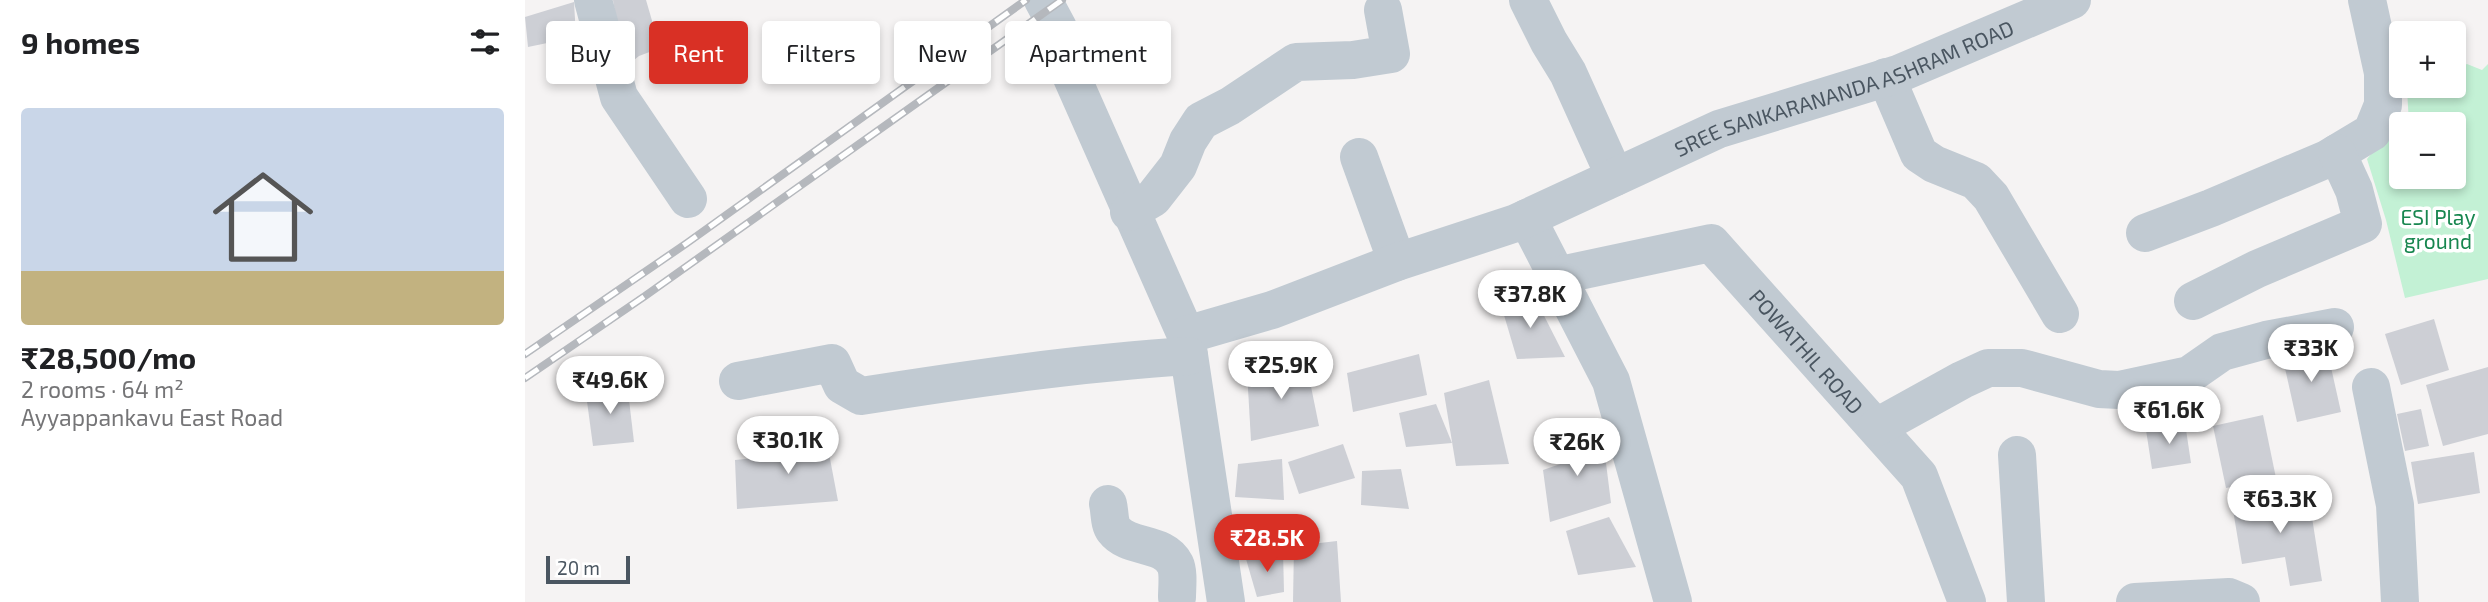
<!DOCTYPE html>
<meta charset="utf-8">
<style>
:root{--surface:#fff;--page:#f6f6f6;--text:#202124;--muted:#757577;--line:#e0e0e0;--accent:#d93025}
body{margin:0;font-family:"Exo 2",sans-serif;background:var(--page);color:var(--text);height:100vh;display:flex;flex-direction:column;font-size:26px;white-space:nowrap}
*{box-sizing:border-box;margin:0}
p{font-size:23px;color:var(--muted)}
.icon{flex:none;width:38px;height:38px;fill:none;stroke:currentColor;stroke-width:2;stroke-linecap:round;stroke-linejoin:round}
.map{position:relative;flex:1;overflow:hidden}
.drawer{display:flex;flex-direction:column;background:var(--surface);width:525px}
.drawer>*{flex:none}
.guide{position:absolute;left:21px;top:21px;width:665px;height:63px;display:flex;gap:14px}
.tools{position:absolute;left:1864px;top:21px;display:grid;gap:14px}
.tools a{display:grid;place-items:center;width:77px;height:77px;border-radius:7px;background:var(--surface);box-shadow:0 4px 10px #0003;font-size:35px}
.scale{position:absolute;left:21px;bottom:18px;width:84px;box-sizing:border-box;padding-left:7px;border:4px solid #4a5661;border-top:0;font-size:19px;line-height:24px;white-space:nowrap;color:#4a5661;-webkit-text-stroke:5px #fff;paint-order:stroke}
.price{position:absolute;translate:-50% -60px;padding:0 16px;border-radius:24px;background:#fff;color:#222;font-size:23px;line-height:46px;filter:drop-shadow(0 2px 4px #0008)}
.price::after{content:'';position:absolute;left:50%;top:42px;width:21px;height:16px;margin-left:-10px;background:inherit;clip-path:polygon(0 0,100% 0,50% 100%)}
.price.active{background:var(--accent);color:#fff}
ul{padding:0;list-style:none}
li{display:grid;align-content:center;gap:14px;height:371px;padding:0 21px}
li+li{border-top:2px solid var(--line)}
li span{display:grid;place-items:center;height:217px;border-radius:7px;color:#555}
li>.icon{margin-inline-start:auto}
span .icon{width:126px;height:126px;fill:#fffc;stroke-width:1}
li b{font-size:30px}
h2{display:flex;justify-content:space-between;align-items:center;height:84px;padding:0 21px;font-size:30px}
.chip{padding:0 24px;border-radius:7px;background:var(--surface);box-shadow:0 4px 10px #0003;font-size:24px;line-height:63px}
.chip.active{background:var(--accent);color:#fff}
main{display:flex;flex:1;min-height:0}
.map>svg:first-child{display:block}
</style>
<main>
<section class="drawer">
<h2>9 homes<svg class="icon" aria-label="filters" viewBox="0 0 24 24"><path d="M4 7h16M4 17h16"/><circle cx="9" cy="7" r="2"/><circle cx="15" cy="17" r="2"/></svg></h2>
<ul>
<li><span style="background:linear-gradient(#c9d6e8 75%,#c2b280 0)"><svg class="icon" aria-label="home" viewBox="0 0 24 24"><path d="M3 11l9-7 9 7M6 9v11h12V9"/></svg></span><div><b>₹28,500/mo</b><p>2 rooms · 64 m²</p><p>Ayyappankavu East Road</p></div></li>
</ul>
</section>
<div class="map">
<svg width="1963" height="602" viewBox="0 0 1963 602">
<rect width="100%" height="100%" fill="#f5f3f3"/>
<polygon fill="#c3f1d5" points="1942,64 1957,70 1963,64 1963,279 1880,298 1861,220 1842,159 1863,134 1876,131 1876,177 1928,177 1928,124 1884,124 1882,89 1890,86 1928,86 1929,69"/>
<g fill="#cdcfd5">
<polygon points="88,0 121,0 135,48 114,56 99,68"/>
<polygon points="49,2 51,37 3,47 0,17"/>
<polygon points="1007,292 1040,357 992,359 976,305"/>
<polygon points="1909,319 1924,370 1876,385 1860,334"/>
<polygon points="1801,345 1816,412 1772,422 1757,355"/>
<polygon points="894,354 902,395 828,412 822,373"/>
<polygon points="781,362 794,426 726,441 722,371"/>
<polygon points="1963,367 1963,434 1918,446 1901,385"/>
<polygon points="964,380 984,464 931,466 919,393"/>
<polygon points="102,383 109,442 68,446 61,394"/>
<polygon points="1653,383 1660,414 1618,423 1611,392"/>
<polygon points="911,404 927,443 881,447 874,413"/>
<polygon points="1896,409 1904,446 1880,451 1872,414"/>
<polygon points="1738,415 1751,478 1701,488 1688,426"/>
<polygon points="1053,423 1081,463 1086,503 1025,522 1018,470 1044,461 1039,429"/>
<polygon points="1660,423 1666,463 1627,469 1621,430"/>
<polygon points="299,427 313,501 212,509 210,460 269,454 270,434"/>
<polygon points="818,444 830,478 774,494 763,462"/>
<polygon points="1949,452 1955,493 1893,504 1886,462"/>
<polygon points="757,459 759,500 710,497 713,464"/>
<polygon points="876,469 884,509 836,505 837,471"/>
<polygon points="1783,492 1797,581 1765,586 1760,557 1717,564 1707,504"/>
<polygon points="1084,517 1111,567 1053,575 1041,531"/>
<polygon points="812,541 816,602 768,602 769,546"/>
<polygon points="758,551 759,592 732,597 721,559"/>
</g>
<g fill="none" stroke-linecap="round" stroke-linejoin="round">
<g stroke="#c1cad2" stroke-width="38">
<polyline points="68,0 94,97 163,199"/>
<polyline points="518,0 533,28 541,64 661,335 701,602"/>
<polyline points="1003,0 1024,42 1043,73 1090,177"/>
<polyline points="1361,77 1394,154 1409,164 1451,181 1466,197 1535,314"/>
<polyline points="834,157 872,262"/>
<polyline points="604,212 628,198 653,166 663,141 676,121 705,106 771,62 828,60 866,54 858,10"/>
<polyline points="1002,218 1086,381 1148,602"/>
<polyline points="1620,233 1686,208 1802,159 1847,132 1858,105 1858,73 1842,0"/>
<path id="s1" d="M1031 276 1186 243 1394 476 1442 602"/>
<polyline points="1668,301 1732,269 1838,224 1829,190 1812,153"/>
<path id="s2" d="M661 335 747 310 872 262 991 223 1194 129 1373 74 1547 0"/>
<path d="M213 381 307 363 317 385 336 396C445 379 553 363 664 356"/>
<polyline points="1846,387 1870,505 1875,602"/>
<polyline points="1352,427 1437,380 1463,368 1497,368 1574,389 1594,390 1664,375 1697,352 1741,340 1810,327"/>
<polyline points="1492,455 1501,602"/>
<path d="M583 504C585 512 584 524 589 530 603 549 639 541 650 564 654 572 652 588 652 597"/>
<polyline points="1610,602 1704,597 1716,602"/>
</g>
<g stroke="#b5b8bd" stroke-width="8">
<g id="rail">
<polyline points="0,354 162,243 501,0"/>
<polyline points="0,378 120,296 537,0"/>
</g>
</g>
<use href="#rail" stroke="#fff" stroke-width="5" stroke-dasharray="16" stroke-linecap="butt"/>
</g>
<g text-anchor="middle" dominant-baseline="central" stroke-width="7" stroke-linejoin="round" paint-order="stroke">
<g font-size="21" fill="#4a5661" stroke="#fff">
<text stroke="none"><textPath href="#s2" startOffset="704">SREE SANKARANANDA ASHRAM ROAD</textPath></text>
<text stroke="none"><textPath href="#s1" startOffset="303">POWATHIL ROAD</textPath></text>
</g>
<g font-size="21" fill="#17864f" stroke="#fff">
<text x="1913" y="216">ESI Play<tspan x="1913" dy="24">ground</tspan></text>
</g>
</g>
</svg>
<div class="tools">
<a>+</a>
<a>−</a>
</div>
<div class="scale">20 m</div>
<b class="price" style="left:1005px;top:330px">₹37.8K</b>
<b class="price" style="left:1786px;top:384px">₹33K</b>
<b class="price" style="left:756px;top:401px">₹25.9K</b>
<b class="price" style="left:85px;top:416px">₹49.6K</b>
<b class="price" style="left:1644px;top:446px">₹61.6K</b>
<b class="price" style="left:263px;top:476px">₹30.1K</b>
<b class="price" style="left:1052px;top:478px">₹26K</b>
<b class="price" style="left:1755px;top:535px">₹63.3K</b>
<b class="price active" style="left:742px;top:574px">₹28.5K</b>
<div class="guide">
<a class="chip">Buy</a>
<a class="chip active">Rent</a>
<a class="chip">Filters</a>
<a class="chip">New</a>
<a class="chip">Apartment</a>
</div>
</div>
</main>
